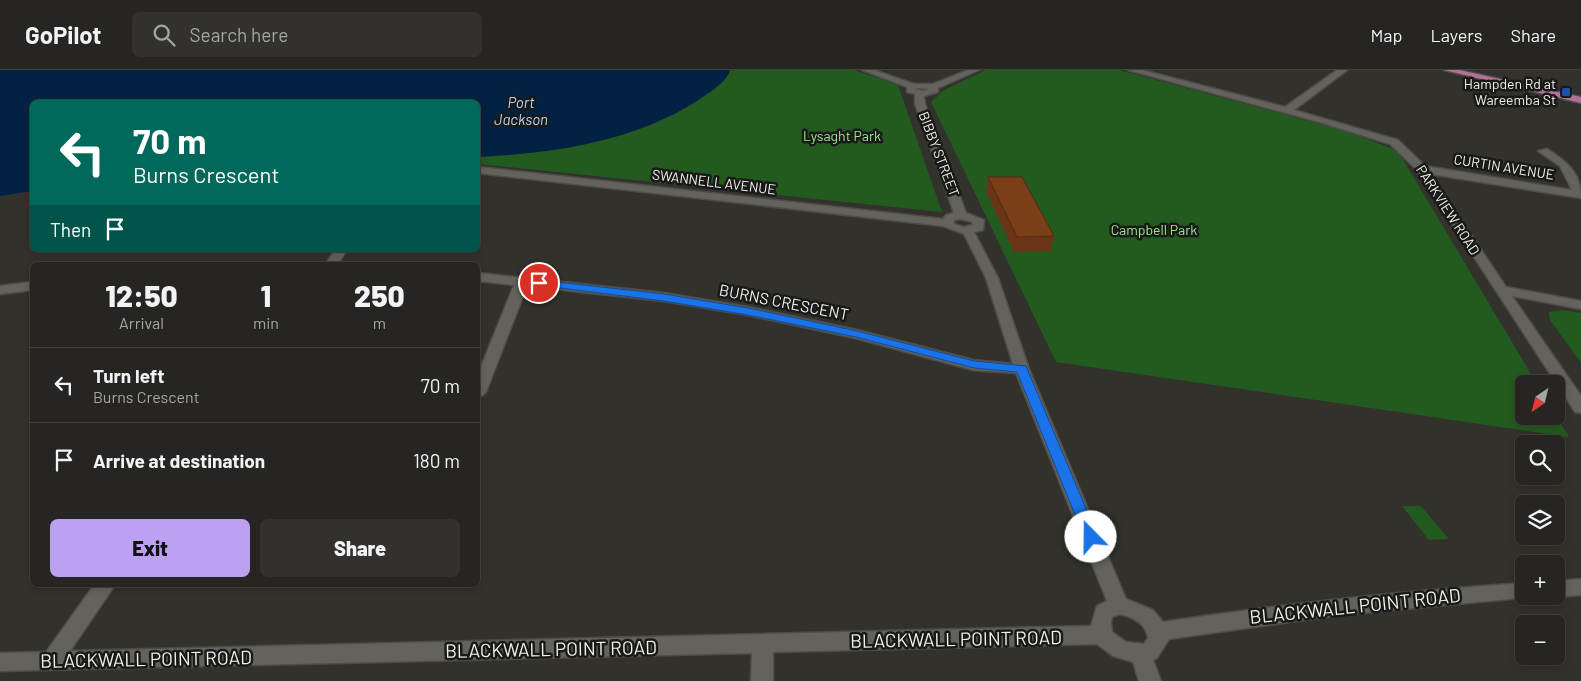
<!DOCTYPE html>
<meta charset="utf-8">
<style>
:root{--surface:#262521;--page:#32312e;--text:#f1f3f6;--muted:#a4a5a5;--line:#42423f;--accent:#bca0f2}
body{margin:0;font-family:Barlow,sans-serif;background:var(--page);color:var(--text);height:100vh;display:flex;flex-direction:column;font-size:19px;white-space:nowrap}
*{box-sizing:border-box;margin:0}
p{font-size:16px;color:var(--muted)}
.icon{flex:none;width:28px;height:28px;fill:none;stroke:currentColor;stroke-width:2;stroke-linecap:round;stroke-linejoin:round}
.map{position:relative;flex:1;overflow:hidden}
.sheet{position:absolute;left:30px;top:192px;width:450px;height:325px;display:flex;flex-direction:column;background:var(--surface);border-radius:8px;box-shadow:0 2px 8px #0003,0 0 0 1px var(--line)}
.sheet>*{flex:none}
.hud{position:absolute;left:30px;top:30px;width:450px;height:152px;border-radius:8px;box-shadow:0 2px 8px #0003,0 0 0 1px var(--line);background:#00695c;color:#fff;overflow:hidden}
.needle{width:32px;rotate:215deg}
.controls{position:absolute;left:1515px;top:305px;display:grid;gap:10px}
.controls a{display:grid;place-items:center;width:50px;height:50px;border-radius:8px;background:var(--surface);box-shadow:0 2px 8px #0003,0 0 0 1px var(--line);font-size:25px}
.pin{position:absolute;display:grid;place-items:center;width:42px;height:42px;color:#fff;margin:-21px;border:2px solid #fff;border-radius:50%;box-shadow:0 1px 5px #0007}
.me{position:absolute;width:55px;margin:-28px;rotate:338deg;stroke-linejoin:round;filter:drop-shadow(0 0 4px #0008)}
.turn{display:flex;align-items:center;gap:18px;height:105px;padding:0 20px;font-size:22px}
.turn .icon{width:65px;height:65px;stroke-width:2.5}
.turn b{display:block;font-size:35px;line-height:42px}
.then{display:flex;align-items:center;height:48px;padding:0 20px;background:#0003;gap:10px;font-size:19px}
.eta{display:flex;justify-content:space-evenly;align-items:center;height:85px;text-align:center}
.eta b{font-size:30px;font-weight:800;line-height:35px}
.primary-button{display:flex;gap:10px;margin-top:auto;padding:10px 20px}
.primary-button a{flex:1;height:58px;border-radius:8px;background:var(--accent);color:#111;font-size:20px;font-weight:800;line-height:58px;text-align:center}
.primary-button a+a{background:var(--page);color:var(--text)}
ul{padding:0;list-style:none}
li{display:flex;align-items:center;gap:15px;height:75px;padding:0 20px;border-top:1px solid var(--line)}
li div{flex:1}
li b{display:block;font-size:19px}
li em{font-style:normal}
header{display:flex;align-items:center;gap:30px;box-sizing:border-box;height:70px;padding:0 25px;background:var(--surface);border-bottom:1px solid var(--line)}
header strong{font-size:24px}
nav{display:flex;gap:28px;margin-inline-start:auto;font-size:18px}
.search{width:350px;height:45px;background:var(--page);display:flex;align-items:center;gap:12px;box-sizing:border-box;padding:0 18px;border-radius:8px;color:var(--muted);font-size:19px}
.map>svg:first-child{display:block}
</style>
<header>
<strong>GoPilot</strong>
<div class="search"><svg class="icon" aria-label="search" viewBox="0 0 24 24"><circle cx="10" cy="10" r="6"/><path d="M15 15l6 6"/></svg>Search here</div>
<nav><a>Map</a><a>Layers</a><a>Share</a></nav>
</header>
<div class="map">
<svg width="1581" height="611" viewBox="0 0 1581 611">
<rect width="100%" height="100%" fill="#32312c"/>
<g fill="#235a1f">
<path d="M 730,0 L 854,0 L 898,15 L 942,142 L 478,94 L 478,87 C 556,83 641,71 707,24 C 715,19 728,9 730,0 Z"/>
<polygon points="986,0 1119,0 1346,61 1398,81 1537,314 1524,314 1524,346 1556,346 1569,367 1056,292 931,32 944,20"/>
<polygon points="1562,240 1581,243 1581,293 1550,250 1549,242"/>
<polygon points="1402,436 1421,436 1449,469 1429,470"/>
</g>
<path fill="#032243" d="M 0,0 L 730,0 C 728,9 715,19 707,24 C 641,71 556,83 478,87 L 478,32 L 32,32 L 32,121 L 0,126 Z"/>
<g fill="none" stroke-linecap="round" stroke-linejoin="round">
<defs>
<g id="minor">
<path d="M 862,0 L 874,0 L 914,14 L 933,14 L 968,0 L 979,0 L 938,18 L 938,22 L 924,26 L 925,34 L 966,143 L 984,150 L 983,160 L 974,162 L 998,208 L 1029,299 L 1126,529 L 1153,540 L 1163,552 C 1283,534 1403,521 1524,513 L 1524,526 L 1531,527 L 1340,545 L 1169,569 L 1157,588 L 1153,590 L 1161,611 L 1139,611 L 1133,592 L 1113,586 L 1097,574 L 773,582 L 773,611 L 751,611 L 752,583 L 0,601 L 0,583 L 46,582 L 94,515 L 115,515 L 70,581 L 1091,556 L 1097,536 L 1107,531 L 1016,303 L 973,300 L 855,268 L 748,245 L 664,231 L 527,216 L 486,322 L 483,325 L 478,327 L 478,304 L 514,215 L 478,211 L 478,203 L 664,223 L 748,237 L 857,260 L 973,290 L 1013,294 L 986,208 L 964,164 L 943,156 L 478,103 L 478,97 L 943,149 L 946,145 L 954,143 L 915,34 L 915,24 L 907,22 L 907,17 ZM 920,18 L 929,19 L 923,21 L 915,19 ZM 961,149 L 972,152 L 973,155 L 963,157 L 954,154 L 954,150 ZM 1119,544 C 1133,547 1146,553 1148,568 L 1144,574 L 1126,572 L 1112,562 L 1111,552 L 1112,547 Z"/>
<path d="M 1128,0 L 1142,0 L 1285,37 L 1337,0 L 1347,0 L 1294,40 L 1398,70 L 1425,96 L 1572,120 L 1560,96 L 1538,81 L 1547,79 C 1567,92 1581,102 1581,128 L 1430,104 L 1506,217 L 1581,231 L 1581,239 L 1512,226 L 1581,326 L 1581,343 L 1575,342 L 1418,101 L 1390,74 L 1319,52 Z"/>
<polygon points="335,180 347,180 337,195 325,195"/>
<polygon points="32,212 32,220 0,224 0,216"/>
<polygon points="1581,509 1581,525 1556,527 1554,526 1556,526 1556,511"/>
</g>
<polygon id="major" points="1444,0 1459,0 1581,27 1581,33"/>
</defs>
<use href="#minor" stroke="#4d4c48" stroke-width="3"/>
<use href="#major" stroke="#4d4c48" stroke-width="3"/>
<use href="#minor" fill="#63625d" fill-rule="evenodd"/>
<use href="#major" fill="#b67098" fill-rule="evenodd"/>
</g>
<polygon fill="#693516" points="988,107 1054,166 1051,181 1014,182 986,121"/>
<polygon fill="#7a3e19" stroke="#552b12" points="988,107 1022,107 1054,166 1017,167"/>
<polygon fill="#1a73e8" stroke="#114b97" points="539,210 664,224 748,238 857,261 974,291 1026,296 1098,467 1096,471 1086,471 1084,467 1017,302 974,298 856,267 748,245 664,231 536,215 536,211"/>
<rect fill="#1a4fb4" stroke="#191917" stroke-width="2" x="1561" y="17" width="10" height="10" rx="2.5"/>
<g text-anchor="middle" stroke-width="5" stroke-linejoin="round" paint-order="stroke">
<g font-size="14" fill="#efeeeb" stroke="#191917" text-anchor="end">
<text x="1556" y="19">Hampden Rd at<tspan x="1556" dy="16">Wareemba St</tspan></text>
</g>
<g font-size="14" fill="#96eb8d" stroke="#191917">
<text x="842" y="71">Lysaght Park</text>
<text x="1154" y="165">Campbell Park</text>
</g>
<g font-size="14" fill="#efeeeb" stroke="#191917">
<text transform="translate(939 84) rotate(69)" y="5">BIBBY STREET</text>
<text transform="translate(1504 97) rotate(9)" y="5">CURTIN AVENUE</text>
<text transform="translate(714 112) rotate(7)" y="5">SWANNELL AVENUE</text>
<text transform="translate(1448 140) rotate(57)" y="5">PARKVIEW ROAD</text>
</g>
<g font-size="15" font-style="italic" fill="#b4d2f7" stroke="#191917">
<text x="521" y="38">Port<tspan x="521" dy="17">Jackson</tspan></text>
</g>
<g font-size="16" fill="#efeeeb" stroke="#191917">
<text transform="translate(784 232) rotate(11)" y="6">BURNS CRESCENT</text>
</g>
<g font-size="19" fill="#efeeeb" stroke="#191917">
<text transform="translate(1355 536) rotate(-6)" y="7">BLACKWALL POINT ROAD</text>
<text transform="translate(956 569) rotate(-1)" y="7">BLACKWALL POINT ROAD</text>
<text transform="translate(551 579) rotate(-1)" y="7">BLACKWALL POINT ROAD</text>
<text transform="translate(146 589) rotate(-1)" y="7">BLACKWALL POINT ROAD</text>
</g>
</g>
</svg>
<div class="controls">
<a><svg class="needle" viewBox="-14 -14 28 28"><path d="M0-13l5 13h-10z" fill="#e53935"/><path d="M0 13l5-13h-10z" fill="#a4a5a5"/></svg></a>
<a><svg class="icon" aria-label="search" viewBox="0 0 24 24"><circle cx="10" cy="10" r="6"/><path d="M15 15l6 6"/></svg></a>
<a><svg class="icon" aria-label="layers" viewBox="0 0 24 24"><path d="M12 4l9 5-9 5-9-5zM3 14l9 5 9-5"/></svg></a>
<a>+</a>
<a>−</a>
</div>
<div class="pin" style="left:539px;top:213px;background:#d93025"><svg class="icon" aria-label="arrive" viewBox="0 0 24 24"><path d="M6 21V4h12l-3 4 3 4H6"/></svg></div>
<svg class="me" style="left:1091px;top:467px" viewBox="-20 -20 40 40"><circle r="19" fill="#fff"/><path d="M0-13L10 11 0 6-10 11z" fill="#1a73e8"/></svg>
<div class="hud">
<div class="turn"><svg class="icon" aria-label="left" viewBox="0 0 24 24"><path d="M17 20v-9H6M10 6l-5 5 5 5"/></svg><div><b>70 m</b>Burns Crescent</div></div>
<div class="then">Then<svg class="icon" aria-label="arrive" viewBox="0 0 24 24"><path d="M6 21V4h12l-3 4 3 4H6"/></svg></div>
</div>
<section class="sheet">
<div class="eta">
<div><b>12:50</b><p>Arrival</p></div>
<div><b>1</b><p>min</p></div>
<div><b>250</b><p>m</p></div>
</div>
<ul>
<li><svg class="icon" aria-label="left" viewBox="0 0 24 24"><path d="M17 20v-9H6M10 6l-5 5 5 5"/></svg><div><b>Turn left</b><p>Burns Crescent</p></div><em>70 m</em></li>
<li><svg class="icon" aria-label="arrive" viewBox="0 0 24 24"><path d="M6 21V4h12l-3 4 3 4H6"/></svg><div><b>Arrive at destination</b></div><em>180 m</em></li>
</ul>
<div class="primary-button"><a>Exit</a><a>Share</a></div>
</section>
</div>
